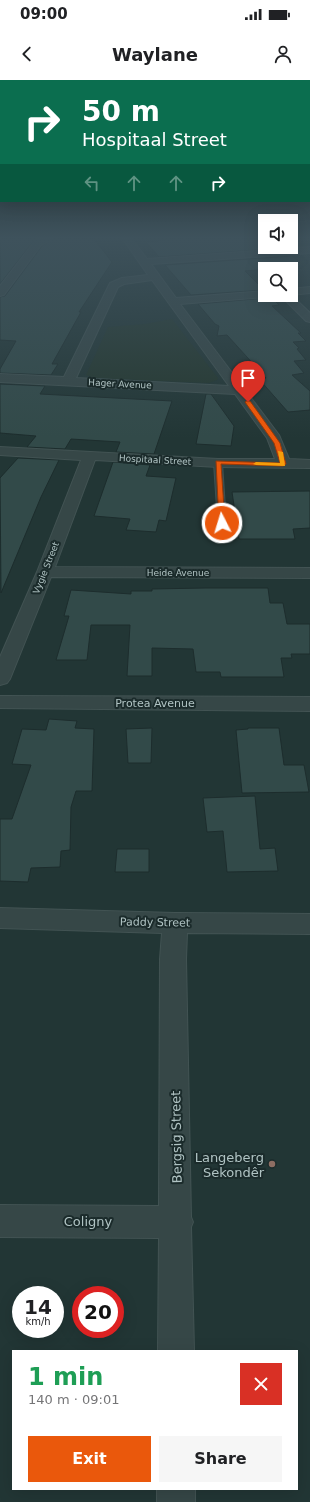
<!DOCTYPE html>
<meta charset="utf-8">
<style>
:root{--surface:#fff;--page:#f6f6f6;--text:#202124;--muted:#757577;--accent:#ea580c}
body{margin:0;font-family:"DejaVu Sans",sans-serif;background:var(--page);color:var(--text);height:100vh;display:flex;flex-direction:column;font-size:15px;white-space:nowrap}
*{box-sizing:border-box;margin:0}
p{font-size:13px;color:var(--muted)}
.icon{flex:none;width:22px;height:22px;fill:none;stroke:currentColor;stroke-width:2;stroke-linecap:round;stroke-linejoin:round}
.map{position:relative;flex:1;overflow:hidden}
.sheet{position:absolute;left:12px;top:1270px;width:286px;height:140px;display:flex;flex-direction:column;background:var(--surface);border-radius:0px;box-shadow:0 4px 16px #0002}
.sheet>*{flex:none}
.guide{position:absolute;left:0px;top:0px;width:310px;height:122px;box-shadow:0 4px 16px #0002;background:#0b6e4f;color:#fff;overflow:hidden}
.fabs{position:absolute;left:258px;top:134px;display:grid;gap:8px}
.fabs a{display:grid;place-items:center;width:40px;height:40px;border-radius:0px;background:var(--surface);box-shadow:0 4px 16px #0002;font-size:20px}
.speed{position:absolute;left:12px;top:1206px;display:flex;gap:8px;font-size:20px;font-weight:700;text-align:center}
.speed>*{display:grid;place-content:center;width:52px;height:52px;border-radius:50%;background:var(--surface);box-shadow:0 4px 16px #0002;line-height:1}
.speed small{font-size:10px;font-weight:400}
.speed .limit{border:6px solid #d22;background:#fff;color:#111}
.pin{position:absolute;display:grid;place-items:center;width:34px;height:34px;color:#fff;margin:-41px -17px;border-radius:50% 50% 50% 0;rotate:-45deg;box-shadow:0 0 4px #0007}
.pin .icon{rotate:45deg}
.me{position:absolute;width:44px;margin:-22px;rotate:355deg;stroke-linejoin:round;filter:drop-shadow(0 0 3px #0008)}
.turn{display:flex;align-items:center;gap:14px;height:84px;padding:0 16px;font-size:18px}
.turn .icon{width:52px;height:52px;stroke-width:2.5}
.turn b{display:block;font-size:28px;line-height:34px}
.lanes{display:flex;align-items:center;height:38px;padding:0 16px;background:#0003;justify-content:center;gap:20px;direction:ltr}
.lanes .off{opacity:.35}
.round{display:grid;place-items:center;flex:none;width:42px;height:42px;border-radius:0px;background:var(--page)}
.overview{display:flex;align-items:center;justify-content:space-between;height:68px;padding:0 16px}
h1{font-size:24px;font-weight:700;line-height:30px;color:#1e9e55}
.cta{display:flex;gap:8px;margin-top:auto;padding:8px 16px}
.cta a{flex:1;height:46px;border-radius:0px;background:var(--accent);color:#fff;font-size:16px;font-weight:700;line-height:46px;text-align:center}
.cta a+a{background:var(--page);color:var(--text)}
.status{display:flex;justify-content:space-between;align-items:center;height:28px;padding:0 20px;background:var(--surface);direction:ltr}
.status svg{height:11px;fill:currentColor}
header{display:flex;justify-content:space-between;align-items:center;height:52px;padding:0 16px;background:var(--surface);font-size:18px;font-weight:700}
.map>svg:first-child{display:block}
</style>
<div class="status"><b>09:00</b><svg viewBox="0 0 49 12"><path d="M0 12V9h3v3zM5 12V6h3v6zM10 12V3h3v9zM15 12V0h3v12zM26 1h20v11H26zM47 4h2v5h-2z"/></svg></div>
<header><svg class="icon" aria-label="back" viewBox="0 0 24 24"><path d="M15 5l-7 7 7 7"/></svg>Waylane<svg class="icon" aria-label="person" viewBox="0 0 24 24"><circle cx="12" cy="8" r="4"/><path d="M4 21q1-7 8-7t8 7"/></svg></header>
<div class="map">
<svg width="310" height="1422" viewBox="0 0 310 1422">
<rect width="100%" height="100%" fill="#223635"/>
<polygon fill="#24372e" points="172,239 218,298 217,300 209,303 93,298 86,295 108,247 145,244"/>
<g fill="#324a49" stroke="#1d2d2d">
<polygon points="0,159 35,159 0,204"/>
<polygon points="53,159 94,159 112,182 79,232 81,232 52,284 58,284 51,295 0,293 0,289 16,261 0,260 0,217 5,216 42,166"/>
<polygon points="166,159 265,159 265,167 282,168 159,177 146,162 166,160"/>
<polygon points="292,176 300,182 296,182 300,186 245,191 264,210 191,215 165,185"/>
<polygon points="270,216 279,225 272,226 301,253 298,253 306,261 293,262 299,268 297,269 306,280 294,281 304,293 292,295 310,311 310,330 288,332 259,299 266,298 227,255 217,256 219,246 215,244 198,224 265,218"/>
<polygon points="0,304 45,306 40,314 172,321 154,374 116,372 120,362 71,359 65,369 27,367 36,356 0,353"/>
<polygon points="206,314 211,314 234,346 231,366 196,364"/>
<polygon points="18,378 59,380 41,417 1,513 0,398"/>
<polygon points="113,382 150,385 146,396 176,398 166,441 159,440 156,452 126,450 130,439 94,436"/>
<polygon points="310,411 310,448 293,449 295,459 239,459 232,412"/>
<polygon points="205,508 268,508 270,523 283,523 287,544 310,544 310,574 291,574 292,578 281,578 284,597 221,597 220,592 196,592 193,569 152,568 152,596 127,596 130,545 91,545 87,580 56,580 69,536 64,536 71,510 131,514 131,511 152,511 152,509"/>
<polygon points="49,639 77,641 75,648 94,649 92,711 76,711 71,727 70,770 61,771 60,787 31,788 28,802 0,801 0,739 12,739 31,685 12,684 22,649 46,650"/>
<polygon points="152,648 151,683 128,683 126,649"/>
<polygon points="248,648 279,648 284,685 304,685 309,712 242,713 236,650 248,649"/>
<polygon points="255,716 260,769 275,768 278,791 227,792 223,751 207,752 203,718"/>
<polygon points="117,769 149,769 149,792 115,792"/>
</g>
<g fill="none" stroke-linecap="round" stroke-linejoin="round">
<defs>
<polygon id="service" points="215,381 221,381 222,383 226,443 222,446 218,443 214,383"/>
<g id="minor">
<polygon points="39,159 52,159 41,165 4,215 0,216 0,206 35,161"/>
<path d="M 123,159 L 132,159 L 147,179 L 310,167 L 310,173 L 151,184 L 176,218 L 265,211 L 265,215 L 269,215 L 265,217 L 180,224 L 279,355 L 289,379 L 310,380 L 310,388 L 218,387 L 95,380 L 55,487 L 310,488 L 310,498 L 51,497 L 10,599 L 7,603 L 0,605 L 0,577 L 37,492 L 81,380 L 0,375 L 0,367 L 218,379 L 275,379 L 267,358 L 235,314 L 0,302 L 0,294 L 64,297 L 110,203 L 122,198 L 148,195 ZM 152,200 L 229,306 L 76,298 L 118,207 L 124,204 Z"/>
<polygon points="310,207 310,213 291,215 310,233 310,242 306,241 280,215 291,215 291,209"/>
<polygon points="0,616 310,617 310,631 0,628"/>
<polygon points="0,828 175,833 310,834 310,854 187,853 186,879 191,1137 193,1142 191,1147 194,1271 158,1271 159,1158 0,1157 0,1125 159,1126 160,879 162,853 0,848"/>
<rect x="157" y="1409" width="38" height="13"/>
</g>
</defs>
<use href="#service" stroke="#425353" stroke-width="2"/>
<use href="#minor" stroke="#425353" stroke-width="2"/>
<use href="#service" fill="#364747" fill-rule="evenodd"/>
<use href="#minor" fill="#364747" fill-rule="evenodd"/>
</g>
<linearGradient id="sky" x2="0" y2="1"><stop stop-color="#131e1d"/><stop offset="0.44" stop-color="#3e525c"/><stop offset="1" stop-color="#3e525c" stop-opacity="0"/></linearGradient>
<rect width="310" height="358" fill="url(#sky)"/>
<polygon fill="#ea580c" stroke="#983908" points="246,321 250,321 280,363 286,384 283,386 221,384 225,443 222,445 219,443 216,381 280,383 274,363 245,322"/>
<polygon fill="#f59e0b" points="278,371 283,372 285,386 256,385 253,384 256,382 280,383"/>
<circle fill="#8d6e63" stroke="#1b2b2b" stroke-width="1.5" cx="272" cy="1084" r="4"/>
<g text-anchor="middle" stroke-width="4" stroke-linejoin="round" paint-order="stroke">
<g font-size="9" fill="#b0c3c3" stroke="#1b2b2b">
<text transform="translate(120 304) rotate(3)" y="3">Hager Avenue</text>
<text transform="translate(155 380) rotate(3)" y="3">Hospitaal Street</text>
<text transform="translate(46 488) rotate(-68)" y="3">Vygie Street</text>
<text x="178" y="496">Heide Avenue</text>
</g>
<g font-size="11" fill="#b0c3c3" stroke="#1b2b2b">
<text x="155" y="627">Protea Avenue</text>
<text transform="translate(155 842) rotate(1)" y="4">Paddy Street</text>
</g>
<g font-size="13" fill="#b0c3c3" stroke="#1b2b2b">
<text transform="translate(176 1057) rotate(-91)" y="5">Bergsig Street</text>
<text x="88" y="1146">Coligny</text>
</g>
<g font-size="13" fill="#b0c3c3" stroke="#1b2b2b" text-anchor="end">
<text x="264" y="1082">Langeberg<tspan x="264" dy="15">Sekondêr</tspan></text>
</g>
</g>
</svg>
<div class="fabs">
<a><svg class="icon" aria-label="sound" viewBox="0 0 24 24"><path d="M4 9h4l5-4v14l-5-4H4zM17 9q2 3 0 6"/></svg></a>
<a><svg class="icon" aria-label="search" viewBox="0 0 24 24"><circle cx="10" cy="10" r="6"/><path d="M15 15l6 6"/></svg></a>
</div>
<div class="speed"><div>14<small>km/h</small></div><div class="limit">20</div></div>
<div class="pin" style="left:248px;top:322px;background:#d93025"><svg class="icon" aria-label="arrive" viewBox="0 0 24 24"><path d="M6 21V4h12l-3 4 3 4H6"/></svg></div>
<svg class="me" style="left:222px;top:443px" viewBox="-20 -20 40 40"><circle r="17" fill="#ea580c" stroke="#fff" stroke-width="3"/><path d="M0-11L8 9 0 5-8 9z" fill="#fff"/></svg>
<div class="guide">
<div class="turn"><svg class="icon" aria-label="right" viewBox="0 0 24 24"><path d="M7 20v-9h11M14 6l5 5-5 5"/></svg><div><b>50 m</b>Hospitaal Street</div></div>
<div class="lanes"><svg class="icon off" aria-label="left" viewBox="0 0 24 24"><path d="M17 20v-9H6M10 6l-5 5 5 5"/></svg><svg class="icon off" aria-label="ahead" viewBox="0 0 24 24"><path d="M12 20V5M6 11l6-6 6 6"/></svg><svg class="icon off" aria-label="ahead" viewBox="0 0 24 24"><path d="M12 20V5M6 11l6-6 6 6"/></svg><svg class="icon" aria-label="right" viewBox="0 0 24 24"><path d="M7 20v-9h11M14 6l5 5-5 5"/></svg></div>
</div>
<section class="sheet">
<div class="overview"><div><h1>1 min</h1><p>140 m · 09:01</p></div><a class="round" style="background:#d93025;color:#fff"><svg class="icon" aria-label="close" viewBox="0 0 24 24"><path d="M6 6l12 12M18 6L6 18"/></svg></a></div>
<div class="cta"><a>Exit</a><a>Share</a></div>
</section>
</div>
